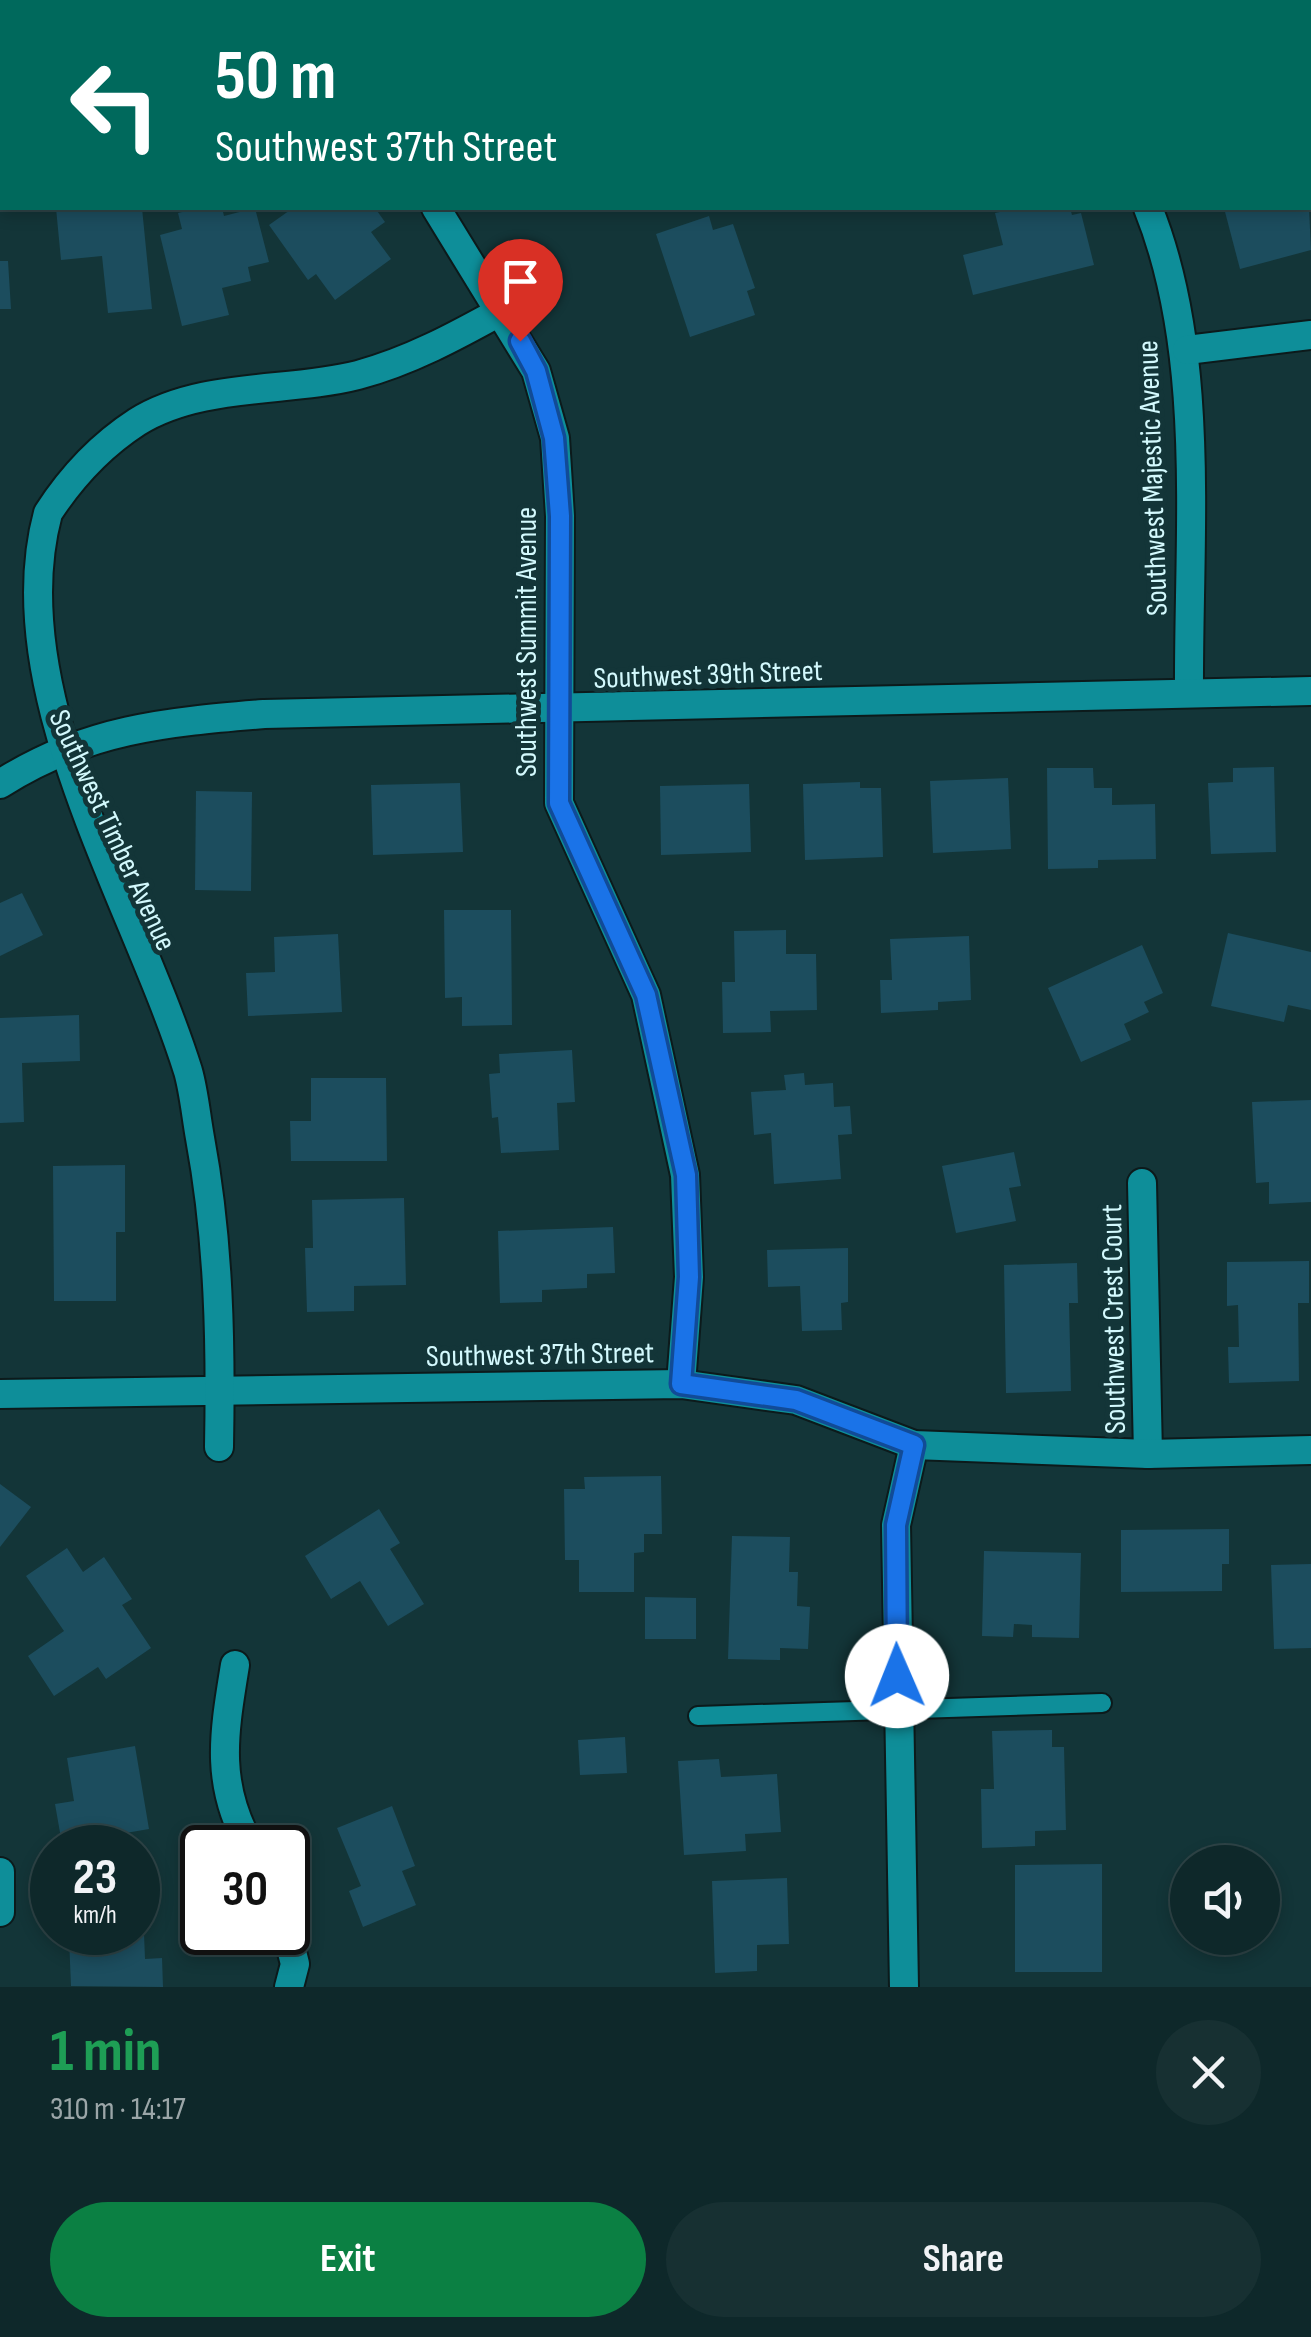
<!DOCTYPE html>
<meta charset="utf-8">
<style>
:root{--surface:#0e282a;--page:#173032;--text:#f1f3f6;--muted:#9ba6a8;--line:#2e4447;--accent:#0b8043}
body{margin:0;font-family:"Sofia Sans Condensed",sans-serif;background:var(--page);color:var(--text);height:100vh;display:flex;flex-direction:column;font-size:38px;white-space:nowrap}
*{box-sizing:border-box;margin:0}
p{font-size:32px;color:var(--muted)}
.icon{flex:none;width:55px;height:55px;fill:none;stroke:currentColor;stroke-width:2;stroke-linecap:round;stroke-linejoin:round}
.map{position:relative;height:1987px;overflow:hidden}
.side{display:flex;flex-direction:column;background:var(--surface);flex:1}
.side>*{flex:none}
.guide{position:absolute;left:0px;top:0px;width:1312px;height:210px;box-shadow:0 5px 15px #0003,0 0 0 2px var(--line);background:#00695c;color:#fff;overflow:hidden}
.fabs{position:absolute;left:1170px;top:1845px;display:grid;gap:20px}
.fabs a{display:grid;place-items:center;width:110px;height:110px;border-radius:50%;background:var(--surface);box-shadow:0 5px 15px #0003,0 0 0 2px var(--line);font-size:50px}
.speed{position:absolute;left:30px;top:1825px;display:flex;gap:20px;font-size:50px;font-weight:700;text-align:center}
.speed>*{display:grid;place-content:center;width:130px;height:130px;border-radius:50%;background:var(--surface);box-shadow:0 5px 15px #0003,0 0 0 2px var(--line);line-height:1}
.speed small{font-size:25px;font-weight:400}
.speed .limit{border:5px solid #111;border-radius:15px;background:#fff;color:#111}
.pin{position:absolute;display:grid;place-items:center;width:85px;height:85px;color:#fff;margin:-102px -42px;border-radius:50% 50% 50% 0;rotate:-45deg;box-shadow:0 0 10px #0007}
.pin .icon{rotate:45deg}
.me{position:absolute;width:110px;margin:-55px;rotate:359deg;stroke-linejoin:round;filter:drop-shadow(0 0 8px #0008)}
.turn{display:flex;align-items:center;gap:35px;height:210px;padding:0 50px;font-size:45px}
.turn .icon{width:130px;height:130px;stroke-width:2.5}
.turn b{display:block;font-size:70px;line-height:85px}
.round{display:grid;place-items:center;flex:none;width:105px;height:105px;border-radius:52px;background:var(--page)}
.summary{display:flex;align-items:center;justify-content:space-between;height:170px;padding:0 50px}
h1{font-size:60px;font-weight:700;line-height:75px;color:#1e9e55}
.button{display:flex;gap:20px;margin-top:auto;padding:20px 50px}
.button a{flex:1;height:115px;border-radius:60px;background:var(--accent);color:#fff;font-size:40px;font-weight:700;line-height:115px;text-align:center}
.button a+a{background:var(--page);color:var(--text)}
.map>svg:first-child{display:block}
</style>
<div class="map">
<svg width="1311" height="1987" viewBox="0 0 1311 1987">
<rect width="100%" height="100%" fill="#133538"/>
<g fill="#1c4d5e">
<polygon points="56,208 142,208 152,309 108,313 102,256 61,260"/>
<polygon points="199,208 222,208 224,216 255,208 269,262 248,267 251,281 222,288 229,315 182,326 160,235 182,229 178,213"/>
<polygon points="293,208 375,208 385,222 371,232 391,259 335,300 316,274 308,280 269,225"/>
<polygon points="1019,208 1070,208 1072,215 1081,213 1094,265 973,295 963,255 1003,245 995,213"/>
<polygon points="1224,208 1309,208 1311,250 1240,269"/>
<polygon points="709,216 713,230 733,224 755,288 747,291 755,315 690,337 656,234"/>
<polygon points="0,261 8,261 11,309 0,309"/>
<polygon points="1274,767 1276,852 1211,854 1208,783 1233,782 1233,768"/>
<polygon points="1047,768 1093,768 1094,788 1112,788 1112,805 1155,804 1156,859 1098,860 1098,868 1048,869"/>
<polygon points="1008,778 1011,849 933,853 930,781"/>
<polygon points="860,782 860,788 881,788 883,857 805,860 803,784"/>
<polygon points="460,783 463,852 373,855 371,785"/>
<polygon points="749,784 751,852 661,855 660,786"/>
<polygon points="196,791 252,792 251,891 195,890"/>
<polygon points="22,893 43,935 0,956 0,903"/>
<polygon points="444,910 511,910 512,1025 462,1026 462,997 445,998"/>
<polygon points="786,930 786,954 816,954 817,1010 770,1011 771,1032 723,1033 722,982 735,982 734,931"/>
<polygon points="1228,933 1311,952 1311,1010 1288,1005 1284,1022 1211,1006"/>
<polygon points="338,934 342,1012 248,1016 246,973 275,972 274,937"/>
<polygon points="969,936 971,1000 938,1002 938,1010 881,1013 880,980 892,980 890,939"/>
<polygon points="1142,945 1163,993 1144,1002 1149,1012 1124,1024 1131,1040 1081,1062 1048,988"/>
<polygon points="79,1015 80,1061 22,1063 24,1122 0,1123 0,1018"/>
<polygon points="572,1050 575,1102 557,1103 559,1150 501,1153 498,1117 492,1118 489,1074 500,1073 499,1054"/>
<polygon points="804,1073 805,1085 833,1083 834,1107 850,1106 852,1134 838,1135 841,1179 774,1184 771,1133 754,1135 751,1092 786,1090 784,1075"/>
<polygon points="311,1078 386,1078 387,1161 291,1161 290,1121 311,1121"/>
<polygon points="1311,1100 1311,1202 1269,1204 1269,1182 1256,1183 1252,1102"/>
<polygon points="1014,1152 1021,1186 1009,1188 1016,1221 956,1233 942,1166"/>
<polygon points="125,1165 125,1232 116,1232 116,1301 54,1301 53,1166"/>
<polygon points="404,1198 406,1285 354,1286 354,1311 307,1312 305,1248 313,1248 312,1200"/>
<polygon points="613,1227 615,1273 587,1274 587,1288 542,1290 542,1302 500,1303 498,1231"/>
<polygon points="848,1248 848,1302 841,1303 842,1330 802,1331 800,1286 768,1287 767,1250"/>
<polygon points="1309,1261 1309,1303 1298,1303 1299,1381 1229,1383 1228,1347 1239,1347 1238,1305 1227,1306 1227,1262"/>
<polygon points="1077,1263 1078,1303 1069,1303 1071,1391 1006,1393 1004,1265"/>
<polygon points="661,1476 662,1534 644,1534 644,1552 634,1553 634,1592 579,1592 579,1560 565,1560 564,1489 585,1489 584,1477"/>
<polygon points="0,1484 31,1507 0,1547"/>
<polygon points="379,1509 400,1543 390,1549 424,1604 388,1626 360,1581 331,1599 305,1556"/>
<polygon points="1229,1529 1229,1564 1222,1564 1222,1591 1121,1592 1121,1530"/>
<polygon points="732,1536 790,1537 789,1572 798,1572 797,1606 810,1607 808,1649 780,1648 780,1660 728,1659"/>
<polygon points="67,1548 83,1572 104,1557 132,1599 122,1605 151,1648 106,1679 98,1667 54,1696 28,1656 64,1631 26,1576"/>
<polygon points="984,1551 1081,1553 1079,1638 1032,1637 1032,1625 1014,1624 1013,1637 982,1636"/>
<polygon points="1311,1564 1311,1648 1274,1649 1271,1565"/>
<polygon points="645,1597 696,1598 696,1639 645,1639"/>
<polygon points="1052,1730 1052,1747 1064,1747 1066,1830 1035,1831 1035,1846 982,1848 981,1789 994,1789 992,1731"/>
<polygon points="625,1737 627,1773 580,1775 578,1740"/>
<polygon points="135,1746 149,1829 62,1844 55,1804 74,1801 67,1758"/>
<polygon points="719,1759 721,1777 777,1774 781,1832 745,1834 746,1851 684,1855 678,1761"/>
<polygon points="392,1806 415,1866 402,1871 416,1905 363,1927 349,1891 361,1886 337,1828"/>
<polygon points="1102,1864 1102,1972 1015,1972 1015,1865"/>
<polygon points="787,1878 789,1944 757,1945 757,1971 715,1973 712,1881"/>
<polygon points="143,1908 145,1959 162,1958 163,1987 71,1986 69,1938 59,1939 59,1932 138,1932 138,1909"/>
</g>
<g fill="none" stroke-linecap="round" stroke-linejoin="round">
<defs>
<polyline id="service" points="698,1716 1102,1703"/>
<g id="minor">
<polyline points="300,0 302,2"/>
<polyline points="1010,0 1012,2"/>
<polyline points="436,208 536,371 555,438 560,516 559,803 646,995 685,1175 689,1277 681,1384"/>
<path d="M 1148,208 C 1207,354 1188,536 1189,692"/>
<polyline points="1187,350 1311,335"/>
<path d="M 0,784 C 86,729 166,722 264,714 L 1311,691"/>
<polyline points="1142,1183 1148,1454"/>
<polyline points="0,1394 681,1384 796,1400 914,1445 1148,1454 1311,1450"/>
<path d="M 219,1447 C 221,1343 219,1240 200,1138 C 196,1116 194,1092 188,1071 C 135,902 0,690 48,513 C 72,476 100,446 137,422 C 201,382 288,393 358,375 C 410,361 456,336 503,310"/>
<path d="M 235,1665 C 224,1733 214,1784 251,1848"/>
<polyline points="0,1872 0,1912"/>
<polyline points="287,1932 295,1964 289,1987"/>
<polyline points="904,1987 896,1525 914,1445"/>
</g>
</defs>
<use href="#service" stroke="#0c1a1b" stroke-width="22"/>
<use href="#minor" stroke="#0c1a1b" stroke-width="32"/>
<use href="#service" stroke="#0e8e99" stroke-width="18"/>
<use href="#minor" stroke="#0e8e99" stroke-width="28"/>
</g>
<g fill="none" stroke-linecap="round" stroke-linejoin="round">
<defs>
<polyline id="route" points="520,341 536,371 554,438 560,516 559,803 646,995 686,1175 689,1277 681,1384 796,1400 914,1445 896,1525 897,1676"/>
</defs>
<use href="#route" stroke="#114b97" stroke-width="25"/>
<use href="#route" stroke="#1a73e8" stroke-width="18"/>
</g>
<g text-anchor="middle" stroke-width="10" stroke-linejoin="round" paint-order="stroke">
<g font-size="30" fill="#d3f9fd" stroke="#133538">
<text transform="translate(1152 478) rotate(-92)" y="10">Southwest Majestic Avenue</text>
<text transform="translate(526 642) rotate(-90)" y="10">Southwest Summit Avenue</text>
<text transform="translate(708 674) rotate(-2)" y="10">Southwest 39th Street</text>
<text transform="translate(113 830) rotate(65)" y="10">Southwest Timber Avenue</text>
<text transform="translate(1113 1319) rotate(-91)" y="10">Southwest Crest Court</text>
<text transform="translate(540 1354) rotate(-1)" y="10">Southwest 37th Street</text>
</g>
</g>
</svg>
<div class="fabs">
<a><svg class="icon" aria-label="sound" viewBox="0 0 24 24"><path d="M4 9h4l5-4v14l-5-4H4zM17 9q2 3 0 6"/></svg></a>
</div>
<div class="speed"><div>23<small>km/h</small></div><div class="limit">30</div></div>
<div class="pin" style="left:520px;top:341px;background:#d93025"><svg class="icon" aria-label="arrive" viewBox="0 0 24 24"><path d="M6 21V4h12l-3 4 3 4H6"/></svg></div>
<svg class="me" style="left:897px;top:1676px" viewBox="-20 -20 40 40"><circle r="19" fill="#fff"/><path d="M0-13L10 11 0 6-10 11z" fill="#1a73e8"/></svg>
<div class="guide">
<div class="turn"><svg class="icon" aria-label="left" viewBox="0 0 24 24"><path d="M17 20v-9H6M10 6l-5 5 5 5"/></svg><div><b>50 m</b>Southwest 37th Street</div></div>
</div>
</div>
<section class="side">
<div class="summary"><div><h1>1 min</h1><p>310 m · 14:17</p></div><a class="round"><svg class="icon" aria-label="close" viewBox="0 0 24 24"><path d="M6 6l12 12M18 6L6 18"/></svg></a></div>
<div class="button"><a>Exit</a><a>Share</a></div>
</section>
